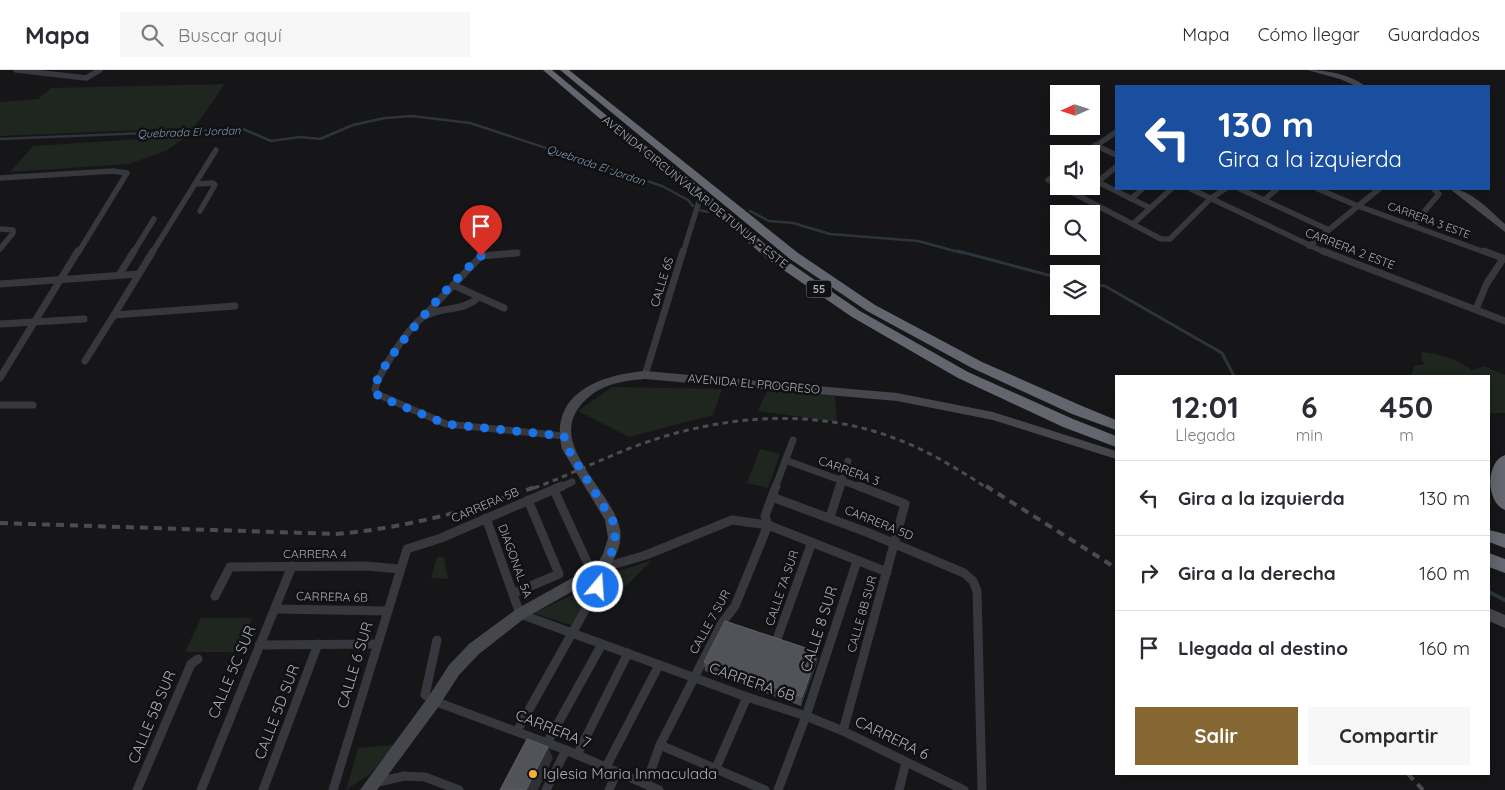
<!DOCTYPE html>
<html lang="es">
<meta charset="utf-8">
<style>
:root{--surface:#fff;--page:#f7f7f7;--text:#2b2b33;--muted:#7c7c81;--line:#e1e1e2;--accent:#856733}
body{margin:0;font-family:Quicksand,sans-serif;background:var(--page);color:var(--text);height:100vh;display:flex;flex-direction:column;font-size:19px;white-space:nowrap}
*{box-sizing:border-box;margin:0}
p{font-size:16px;color:var(--muted)}
.icon{flex:none;width:28px;height:28px;fill:none;stroke:currentColor;stroke-width:2;stroke-linecap:round;stroke-linejoin:round}
.map{position:relative;flex:1;overflow:hidden}
.details{position:absolute;left:1115px;top:305px;width:375px;height:400px;display:flex;flex-direction:column;background:var(--surface);border-radius:0px;box-shadow:0 2px 12px #0003}
.details>*{flex:none}
.hud{position:absolute;left:1115px;top:15px;width:375px;height:105px;border-radius:0px;box-shadow:0 2px 12px #0003;background:#1a4fa0;color:#fff;overflow:hidden}
.needle{width:32px;rotate:267deg}
.buttons{position:absolute;left:1050px;top:15px;display:grid;gap:10px}
.buttons a{display:grid;place-items:center;width:50px;height:50px;border-radius:0px;background:var(--surface);box-shadow:0 2px 12px #0003;font-size:25px}
.pin{position:absolute;display:grid;place-items:center;width:42px;height:42px;color:#fff;margin:-51px -21px;border-radius:50% 50% 50% 0;rotate:-45deg;box-shadow:0 0 5px #0007}
.pin .icon{rotate:45deg}
.me{position:absolute;width:55px;margin:-28px;rotate:18deg;stroke-linejoin:round;filter:drop-shadow(0 0 4px #0008)}
.turn{display:flex;align-items:center;gap:18px;height:105px;padding:0 20px;font-size:22px}
.turn .icon{width:65px;height:65px;stroke-width:2.5}
.turn b{display:block;font-size:35px;line-height:42px}
.eta{display:flex;justify-content:space-evenly;align-items:center;height:85px;text-align:center}
.eta b{font-size:30px;font-weight:700;line-height:35px}
.button{display:flex;gap:10px;margin-top:auto;padding:10px 20px}
.button a{flex:1;height:58px;border-radius:0px;background:var(--accent);color:#fff;font-size:20px;font-weight:700;line-height:58px;text-align:center}
.button a+a{background:var(--page);color:var(--text)}
ul{padding:0;list-style:none}
li{display:flex;align-items:center;gap:15px;height:75px;padding:0 20px;border-top:1px solid var(--line)}
li div{flex:1}
li b{display:block;font-size:19px}
li em{font-style:normal}
header{display:flex;align-items:center;gap:30px;box-sizing:border-box;height:70px;padding:0 25px;background:var(--surface);border-bottom:1px solid var(--line)}
header strong{font-size:24px}
nav{display:flex;gap:28px;margin-inline-start:auto;font-size:18px}
.search{width:350px;height:45px;background:var(--page);display:flex;align-items:center;gap:12px;box-sizing:border-box;padding:0 18px;border-radius:0px;color:var(--muted);font-size:19px}
.map>svg:first-child{display:block}
</style>
<header>
<strong>Mapa</strong>
<div class="search"><svg class="icon" aria-label="search" viewBox="0 0 24 24"><circle cx="10" cy="10" r="6"/><path d="M15 15l6 6"/></svg>Buscar aquí</div>
<nav><a>Mapa</a><a>Cómo llegar</a><a>Guardados</a></nav>
</header>
<div class="map">
<svg width="1505" height="720" viewBox="0 0 1505 720">
<rect width="100%" height="100%" fill="#161618"/>
<g fill="#1e261f">
<polygon points="225,14 194,58 0,66 0,32 38,29 51,18"/>
<polygon points="187,66 166,81 129,94 10,102 33,76"/>
<path d="M 1422,282 C 1441,284 1456,289 1472,300 L 1485,296 L 1505,305 L 1505,343 L 1489,343 L 1489,306 L 1411,306 L 1414,296 L 1425,294 L 1421,289 Z"/>
<polygon points="612,317 722,319 713,345 629,367 578,341"/>
<polygon points="767,321 835,326 837,352 758,341"/>
<polygon points="760,379 780,384 768,418 747,413"/>
<polygon points="437,487 444,487 448,509 431,508"/>
<polygon points="652,490 625,517 613,503"/>
<polygon points="593,516 571,555 533,543"/>
<polygon points="201,548 252,548 238,582 185,582"/>
<polygon points="394,675 370,704 346,720 358,678"/>
</g>
<g fill="none" stroke-linecap="round" stroke-linejoin="round">
<g stroke="#2c353c" stroke-width="2.5">
<polyline points="0,69 243,59 271,71 300,67 320,69 353,55 385,48 412,46 470,53 662,116 688,130 693,136"/>
<polyline points="699,140 708,142"/>
<polyline points="750,141 769,151 793,153 830,164 918,171 962,183"/>
</g>
<g stroke="#2c353c" stroke-width="3">
<polyline points="958,181 1059,208"/>
<polyline points="1091,214 1105,216 1222,283 1234,306"/>
</g>
<polyline stroke="#2c353c" stroke-width="4" points="1489,522 1505,530"/>
<g stroke="#37383d" stroke-width="5.5">
<polyline points="16,0 86,8 100,0"/>
<polyline points="1095,75 1116,85"/>
<polyline points="1084,84 1116,62"/>
<polyline points="1059,102 1048,110 1059,115"/>
<polyline points="0,108 113,101 127,103 78,183"/>
<polyline points="1098,112 1150,138"/>
<polyline points="196,114 213,113 215,115 200,141"/>
<polyline points="1060,116 1161,169 1170,169 1211,128 1225,119"/>
<polyline points="1191,119 1326,183"/>
<polyline points="1240,119 1329,160"/>
<polyline points="1318,119 1358,136 1487,183"/>
<polyline points="1080,126 1116,97"/>
<polyline points="1131,129 1142,119"/>
<polyline points="1264,130 1277,119"/>
<polyline points="1133,154 1171,119"/>
<polyline points="1413,155 1439,124 1434,119"/>
<polyline points="0,159 13,160 13,163 0,179"/>
<polyline points="1309,176 1379,119"/>
<polyline points="133,183 154,149"/>
<polyline points="152,183 216,80"/>
<polyline points="683,183 701,125"/>
</g>
<g stroke="#37383d" stroke-width="7">
<polyline points="1323,181 1505,251"/>
<polyline points="1484,181 1505,189"/>
<polyline points="139,204 153,181"/>
<polyline points="119,205 134,181"/>
<polyline points="0,214 139,204 114,245 235,236"/>
<polyline points="453,215 504,238"/>
<path d="M 479,227 C 463,242 443,236 425,246 C 410,254 379,303 375,319 L 377,324 L 446,354 L 564,366"/>
<polyline points="1476,239 1487,213 1503,189"/>
<polyline points="424,246 481,186 517,183"/>
<polyline points="0,254 84,249"/>
<polyline points="85,291 114,245"/>
<polyline points="645,305 683,181"/>
<polyline points="0,308 78,181"/>
<polyline points="0,335 33,335"/>
<polyline points="785,390 862,418"/>
<polyline points="559,418 572,412"/>
<polyline points="775,418 793,370"/>
<polyline points="839,418 848,391"/>
</g>
<g stroke="#37383d" stroke-width="9">
<polyline points="554,420 587,492"/>
<polyline points="772,427 869,463 964,503 973,511 977,521 982,720"/>
<polyline points="830,447 840,416"/>
<polyline points="486,448 520,544 747,627 806,646 843,661 964,720"/>
<polyline points="514,523 559,504 528,430"/>
<polyline points="215,526 230,497 366,496 400,499"/>
<polyline points="276,539 387,541"/>
<polyline points="437,570 425,625 434,631 566,680 659,720"/>
<polyline points="776,572 812,472"/>
<polyline points="259,575 377,574"/>
<polyline points="517,661 598,517 602,498 646,485 732,450 768,455 887,502"/>
<polyline points="843,661 905,434 859,416"/>
<polyline points="547,673 602,574"/>
<polyline points="660,675 765,720"/>
<polyline points="577,685 628,583"/>
<polyline points="606,697 659,595"/>
<polyline points="716,698 747,627"/>
<polyline points="374,713 404,706 425,707 459,720"/>
<polyline points="646,714 660,675 722,553 735,536 768,455 765,446 776,416"/>
<polyline points="137,720 191,594 198,589"/>
<polyline points="201,720 292,496"/>
<polyline points="263,720 318,574"/>
<polyline points="333,720 407,479 441,468 562,416"/>
<polyline points="546,720 566,680"/>
<polyline points="609,720 617,702"/>
<polyline points="778,720 806,646 857,491"/>
<polyline points="899,720 906,692"/>
</g>
<g fill="#45474d" fill-rule="evenodd">
<path d="M 1307,0 C 1326,0 1350,4 1365,16 L 1356,16 L 1340,9 Z"/>
<path d="M 1450,119 C 1470,118 1490,141 1505,154 L 1505,162 Z"/>
<path d="M 645,301 L 897,323 L 993,342 L 1116,381 L 1116,389 L 993,350 L 897,331 L 645,309 C 619,311 597,315 580,336 C 548,376 612,420 620,459 C 623,475 614,489 607,502 L 525,548 L 479,584 L 459,605 L 439,636 L 377,720 L 360,720 L 429,626 L 449,595 L 469,574 L 515,540 L 597,494 L 603,484 L 608,468 L 605,450 L 562,379 C 549,323 600,305 645,301 Z"/>
<polygon points="1489,538 1505,545 1505,558 1489,551"/>
</g>
<g fill="#63666e" fill-rule="evenodd">
<polygon points="543,0 552,0 618,55 693,112 774,182 860,241 968,302 1073,349 1116,366 1116,377 1063,357 958,308 852,247 766,188 685,116 612,59"/>
<polygon points="560,0 569,0 798,183 875,235 982,292 1082,336 1116,350 1116,360 1072,344 972,298 867,241 790,189"/>
<path d="M 1505,385 L 1505,440 C 1486,433 1485,392 1505,385 Z"/>
<polygon points="1489,460 1505,464 1505,478 1489,472"/>
<polygon points="1489,483 1505,489 1505,503 1489,497"/>
</g>
<path stroke="#4a4c52" stroke-width="3" stroke-dasharray="5.5 4.5" stroke-linecap="butt" d="M 534,418 C 573,404 609,385 647,372 C 726,345 815,338 894,368 C 927,380 958,399 987,418"/>
<g stroke="#4a4c52" stroke-width="4" stroke-dasharray="8 6" stroke-linecap="butt">
<polyline points="986,416 1116,498"/>
<path d="M 0,453 L 336,464 C 406,458 472,440 538,416"/>
<polyline points="1408,704 1423,720"/>
</g>
</g>
<polygon fill="#47494d" points="818,582 817,592 801,636 705,601 704,592"/>
<g fill="#2f3033">
<polygon points="818,582 817,592 801,636 802,627"/>
<polygon points="548,677 553,688 538,720 526,720"/>
</g>
<g fill="#525359" stroke="#5f6168">
<polygon points="725,551 818,582 802,627 704,592"/>
<polygon points="527,669 548,677 526,720 500,720"/>
</g>
<g fill="none" stroke-linecap="round" stroke-linejoin="round">
<path stroke="#1a73e8" stroke-width="9" stroke-dasharray="0 16.2" d="M 481,186 C 462,200 373,298 375,319 C 375,320 378,325 378,326 L 446,354 L 564,366 L 568,379 L 614,453 L 615,469 L 613,480 L 602,498 L 598,517"/>
</g>
<circle fill="#f2b134" stroke="#111113" stroke-width="2" cx="533" cy="704" r="5"/>
<g text-anchor="middle" stroke-width="5" stroke-linejoin="round" paint-order="stroke">
<g font-size="11" font-style="italic" fill="#7f9bb3" stroke="#111113">
<text transform="translate(189 62) rotate(-2)" y="4">Quebrada El Jordan</text>
<text transform="translate(596 95) rotate(19)" y="4">Quebrada El Jordan</text>
</g>
<g font-size="11" fill="#a8adb8" stroke="#111113">
<text transform="translate(1429 150) rotate(20)" y="4">CARRERA 3 ESTE</text>
</g>
<rect fill="#111113" stroke="#7b7e86" stroke-width="1" x="806.5" y="210.5" width="25" height="17" rx="4"/>
<g font-size="11" font-weight="bold" fill="#a8adb8">
<text x="819" y="223">55</text>
</g>
<g font-size="12" fill="#a8adb8" stroke="#111113">
<text transform="translate(695 122) rotate(39)" y="4">AVENIDA CIRCUNVALAR DE TUNJA - ESTE</text>
<text transform="translate(1350 179) rotate(21)" y="4">CARRERA 2 ESTE</text>
<text transform="translate(662 212) rotate(-73)" y="4">CALLE 6S</text>
<text transform="translate(754 314) rotate(5)" y="4">AVENIDA EL PROGRESO</text>
<text transform="translate(849 401) rotate(20)" y="4">CARRERA 3</text>
<text transform="translate(485 435) rotate(-23)" y="4">CARRERA 5B</text>
<text transform="translate(879 453) rotate(22)" y="4">CARRERA 5D</text>
<text x="315" y="488">CARRERA 4</text>
<text transform="translate(515 491) rotate(70)" y="4">DIAGONAL 5A</text>
<text transform="translate(782 518) rotate(-71)" y="4">CALLE 7A SUR</text>
<text transform="translate(332 527) rotate(1)" y="4">CARRERA 6B</text>
<text transform="translate(862 544) rotate(-74)" y="4">CALLE 8B SUR</text>
<text transform="translate(710 552) rotate(-61)" y="4">CALLE 7 SUR</text>
</g>
<g font-size="15" fill="#a8adb8" stroke="#111113">
<text transform="translate(819 559) rotate(-72)" y="5">CALLE 8 SUR</text>
<text transform="translate(355 595) rotate(-73)" y="5">CALLE 6 SUR</text>
<text transform="translate(232 602) rotate(-67)" y="5">CALLE 5C SUR</text>
<text transform="translate(752 612) rotate(19)" y="5">CARRERA 6B</text>
<text transform="translate(277 642) rotate(-69)" y="5">CALLE 5D SUR</text>
<text transform="translate(152 647) rotate(-67)" y="5">CALLE 5B SUR</text>
<text transform="translate(553 659) rotate(22)" y="5">CARRERA 7</text>
<text transform="translate(892 668) rotate(26)" y="5">CARRERA 6</text>
</g>
<g font-size="15" fill="#a8adb8" stroke="#111113" text-anchor="start">
<text x="543" y="709">Iglesia Maria Inmaculada</text>
</g>
</g>
</svg>
<div class="buttons">
<a><svg class="needle" viewBox="-14 -14 28 28"><path d="M0-13l5 13h-10z" fill="#e53935"/><path d="M0 13l5-13h-10z" fill="#7c7c81"/></svg></a>
<a><svg class="icon" aria-label="sound" viewBox="0 0 24 24"><path d="M4 9h4l5-4v14l-5-4H4zM17 9q2 3 0 6"/></svg></a>
<a><svg class="icon" aria-label="search" viewBox="0 0 24 24"><circle cx="10" cy="10" r="6"/><path d="M15 15l6 6"/></svg></a>
<a><svg class="icon" aria-label="layers" viewBox="0 0 24 24"><path d="M12 4l9 5-9 5-9-5zM3 14l9 5 9-5"/></svg></a>
</div>
<div class="pin" style="left:481px;top:186px;background:#d93025"><svg class="icon" aria-label="arrive" viewBox="0 0 24 24"><path d="M6 21V4h12l-3 4 3 4H6"/></svg></div>
<svg class="me" style="left:598px;top:517px" viewBox="-20 -20 40 40"><circle r="17" fill="#1a73e8" stroke="#fff" stroke-width="3"/><path d="M0-11L8 9 0 5-8 9z" fill="#fff"/></svg>
<div class="hud">
<div class="turn"><svg class="icon" aria-label="left" viewBox="0 0 24 24"><path d="M17 20v-9H6M10 6l-5 5 5 5"/></svg><div><b>130 m</b>Gira a la izquierda</div></div>
</div>
<section class="details">
<div class="eta">
<div><b>12:01</b><p>Llegada</p></div>
<div><b>6</b><p>min</p></div>
<div><b>450</b><p>m</p></div>
</div>
<ul>
<li><svg class="icon" aria-label="left" viewBox="0 0 24 24"><path d="M17 20v-9H6M10 6l-5 5 5 5"/></svg><div><b>Gira a la izquierda</b></div><em>130 m</em></li>
<li><svg class="icon" aria-label="right" viewBox="0 0 24 24"><path d="M7 20v-9h11M14 6l5 5-5 5"/></svg><div><b>Gira a la derecha</b></div><em>160 m</em></li>
<li><svg class="icon" aria-label="arrive" viewBox="0 0 24 24"><path d="M6 21V4h12l-3 4 3 4H6"/></svg><div><b>Llegada al destino</b></div><em>160 m</em></li>
</ul>
<div class="button"><a>Salir</a><a>Compartir</a></div>
</section>
</div>
